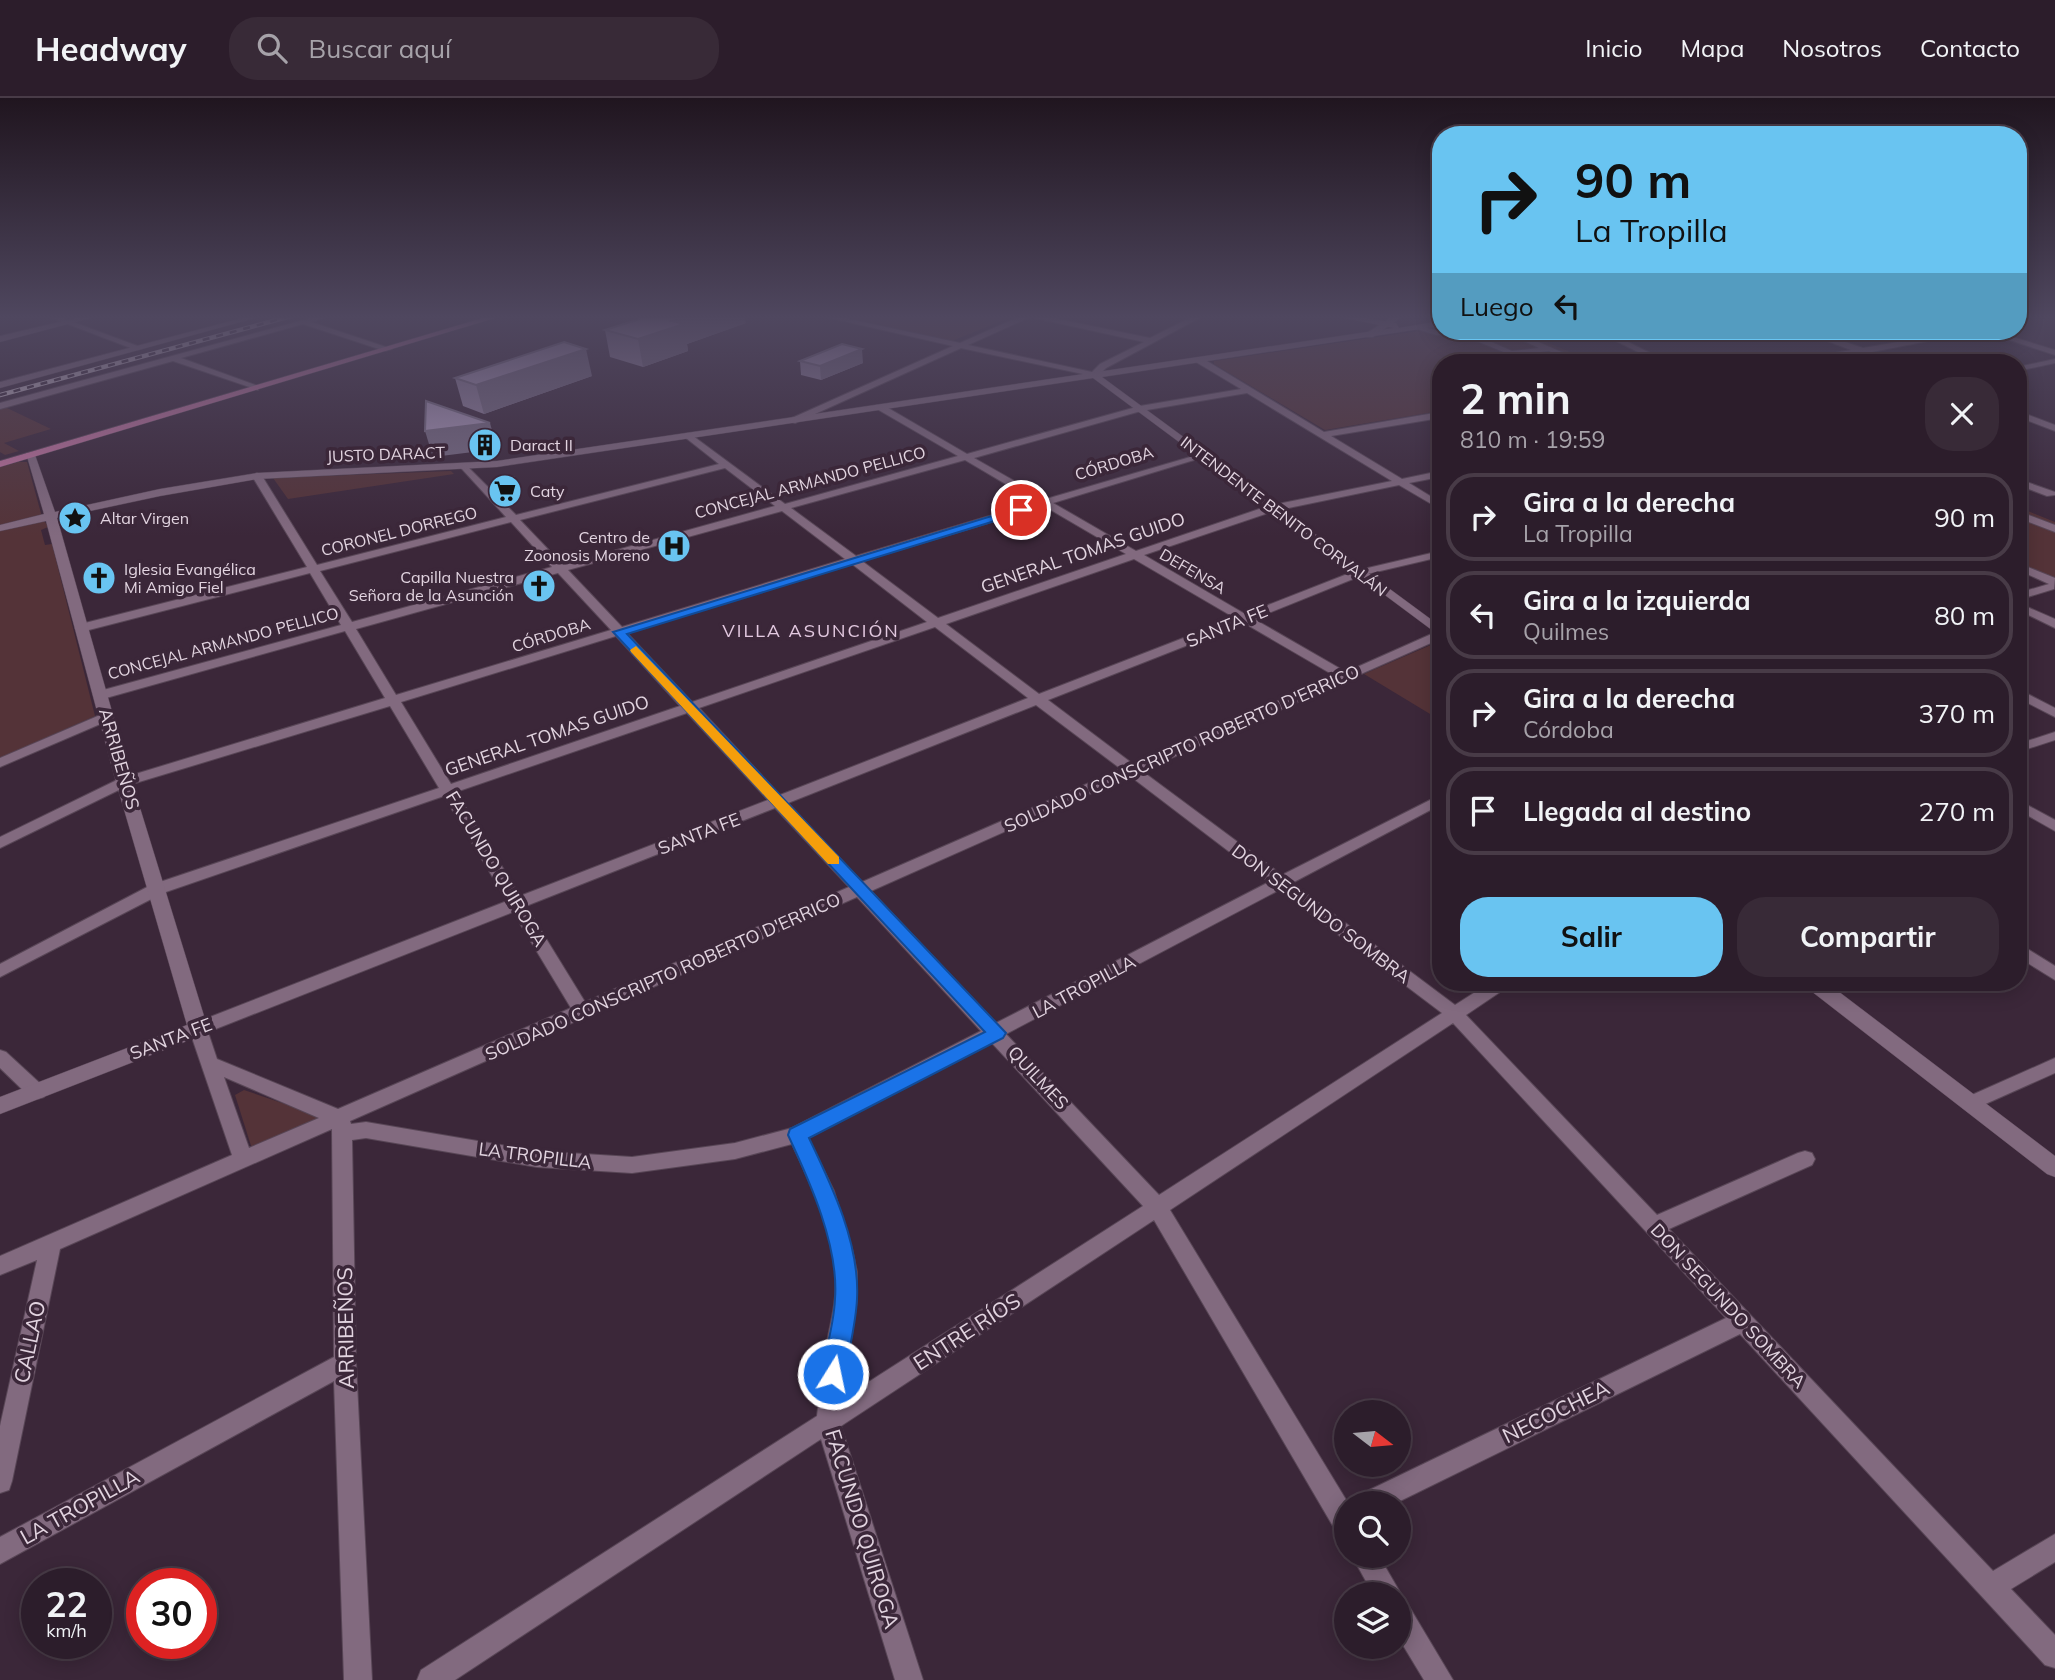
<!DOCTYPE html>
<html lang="es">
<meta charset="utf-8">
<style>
:root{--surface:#2c1d2b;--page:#382a37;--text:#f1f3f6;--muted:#a6a2a9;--line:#483b47;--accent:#69c4f1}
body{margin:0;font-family:Mulish,sans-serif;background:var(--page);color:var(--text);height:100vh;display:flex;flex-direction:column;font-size:26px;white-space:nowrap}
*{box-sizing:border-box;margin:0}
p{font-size:23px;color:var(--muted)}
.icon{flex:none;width:38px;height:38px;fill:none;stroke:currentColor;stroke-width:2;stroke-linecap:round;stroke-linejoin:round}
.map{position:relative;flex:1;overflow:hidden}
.drawer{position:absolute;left:1432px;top:256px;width:595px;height:637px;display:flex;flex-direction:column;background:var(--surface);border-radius:28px;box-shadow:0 4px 18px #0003,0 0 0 2px var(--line)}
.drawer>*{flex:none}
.hud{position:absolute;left:1432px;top:28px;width:595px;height:214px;border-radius:28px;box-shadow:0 4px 18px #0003,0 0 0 2px var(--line);background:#69c4f1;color:#111;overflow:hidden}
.needle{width:46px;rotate:106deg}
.controls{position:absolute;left:1334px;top:1302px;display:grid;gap:14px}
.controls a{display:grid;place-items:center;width:77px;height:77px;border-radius:50%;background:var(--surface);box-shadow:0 4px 18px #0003,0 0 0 2px var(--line);font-size:35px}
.speed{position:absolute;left:21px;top:1470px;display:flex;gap:14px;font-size:35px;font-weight:700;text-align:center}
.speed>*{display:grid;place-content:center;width:91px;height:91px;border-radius:50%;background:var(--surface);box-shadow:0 4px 18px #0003,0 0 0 2px var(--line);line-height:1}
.speed small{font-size:18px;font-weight:400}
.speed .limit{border:10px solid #d22;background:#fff;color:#111}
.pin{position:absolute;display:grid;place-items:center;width:60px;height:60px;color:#fff;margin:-30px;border:4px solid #fff;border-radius:50%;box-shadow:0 2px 7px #0007}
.me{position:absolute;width:77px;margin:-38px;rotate:10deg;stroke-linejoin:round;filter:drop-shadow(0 0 5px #0008)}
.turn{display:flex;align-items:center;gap:24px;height:147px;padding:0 28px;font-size:32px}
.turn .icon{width:91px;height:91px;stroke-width:2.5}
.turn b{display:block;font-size:49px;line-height:60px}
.then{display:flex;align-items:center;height:66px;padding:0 28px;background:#0003;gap:14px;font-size:26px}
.round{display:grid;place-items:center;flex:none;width:74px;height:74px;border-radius:28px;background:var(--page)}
.overview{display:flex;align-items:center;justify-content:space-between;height:119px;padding:0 28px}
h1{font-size:42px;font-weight:700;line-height:52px}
.action{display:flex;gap:14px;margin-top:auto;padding:14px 28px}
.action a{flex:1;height:80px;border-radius:28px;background:var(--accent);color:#111;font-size:28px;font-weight:700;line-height:80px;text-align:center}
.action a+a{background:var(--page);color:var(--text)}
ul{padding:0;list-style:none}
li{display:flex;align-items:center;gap:21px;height:88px;margin:0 14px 10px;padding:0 14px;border:4px solid var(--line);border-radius:28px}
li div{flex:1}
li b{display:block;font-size:26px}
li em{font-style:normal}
header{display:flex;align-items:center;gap:42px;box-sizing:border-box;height:98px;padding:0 35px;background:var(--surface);border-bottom:2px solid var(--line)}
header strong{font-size:33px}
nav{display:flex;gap:38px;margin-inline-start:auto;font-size:24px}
.search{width:490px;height:63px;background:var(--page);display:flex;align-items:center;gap:18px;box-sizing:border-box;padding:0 24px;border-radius:28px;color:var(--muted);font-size:26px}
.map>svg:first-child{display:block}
</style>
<header>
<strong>Headway</strong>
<div class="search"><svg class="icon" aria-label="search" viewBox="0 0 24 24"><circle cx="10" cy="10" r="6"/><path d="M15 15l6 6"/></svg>Buscar aquí</div>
<nav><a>Inicio</a><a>Mapa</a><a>Nosotros</a><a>Contacto</a></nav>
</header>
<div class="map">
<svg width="2055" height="1582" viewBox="0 0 2055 1582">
<rect width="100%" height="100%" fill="#3b2739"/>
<g fill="#543338">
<polygon points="838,217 1016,217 952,243"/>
<polygon points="1440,230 1440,233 1520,233 1594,264 1440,264 1440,313 1325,332 1214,266 1214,263"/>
<polygon points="5,309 51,331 4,345 19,353 5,357 0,354 0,311"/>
<polygon points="18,364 27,364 42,419 0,428 0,369"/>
<polygon points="451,373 454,376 288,401 273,380"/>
<polygon points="2018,409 2055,424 2055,487 2018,471"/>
<polygon points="39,424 45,424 48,429 41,432 45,447 52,446 95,618 0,660 0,433"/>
<polygon points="1440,543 1440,622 1364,576"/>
<polygon points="244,992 329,1021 253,1054 235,997"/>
</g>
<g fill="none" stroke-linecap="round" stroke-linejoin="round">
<defs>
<g id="street">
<polygon points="44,217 54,217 143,250 136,252"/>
<polygon points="322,217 333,217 311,224 392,251 385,253 303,226 181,260 258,288 258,292 173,263 0,311 0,305"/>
<path d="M 817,217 L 830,217 L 960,245 L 1023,217 L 1038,217 L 1150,240 L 1196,217 L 1205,217 L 1106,270 L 1097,279 L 961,250 L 795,325 L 792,324 L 792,320 L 953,248 ZM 1030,219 L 1144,244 L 1100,266 L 1092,274 L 968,247 Z"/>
<polygon points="1395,217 1404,217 1373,239 1367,239 1367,235"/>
<polygon points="1420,227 1437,233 1466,233 1512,253 1539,250 1502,233 1512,233 1585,264 1575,264 1549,253 1511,257 1457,235 1436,237 1417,231"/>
<polygon points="1596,233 1606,233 1668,264 1658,264"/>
<polygon points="1717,233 1723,235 1752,233 1726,241 1708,237"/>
<polygon points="1801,233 1812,233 1863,250 1963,233 1979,233 1872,254 1898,264 1887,264 1860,255 1804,264 1787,264 1851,252"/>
<polygon points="1982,233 1993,233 2055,252 2055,257"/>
<path d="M 1196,260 L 1202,260 L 1324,334 L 1440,314 L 1440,320 L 1331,338 L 1402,381 L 1440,373 L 1440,379 L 1409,385 L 1440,404 L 1440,411 L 1399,387 L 1274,413 L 1144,457 L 1245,516 L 1355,473 L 1440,453 L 1440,459 L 1363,477 L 1254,521 L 1346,574 L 1436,534 L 1440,533 L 1440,541 L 1142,673 L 1282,777 L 1440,697 L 1440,707 L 1292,785 L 1455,907 L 1491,884 L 1511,884 L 1509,888 L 1466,917 L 1657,1117 L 1798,1055 L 1805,1053 L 1812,1055 L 1815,1061 L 1812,1067 L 1669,1131 L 1993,1473 L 2055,1436 L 2055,1464 L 2011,1491 L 2055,1537 L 2055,1570 L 2045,1567 L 1740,1236 L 1396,1405 L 1358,1405 L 1361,1396 L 1726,1220 L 1453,925 L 1170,1112 L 1348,1405 L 1346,1438 L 1337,1435 L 1154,1122 L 841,1328 L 923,1582 L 895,1582 L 821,1341 L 455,1582 L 417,1582 L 421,1572 L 817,1318 C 820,1296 821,1274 825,1253 C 830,1227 838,1201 835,1173 C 831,1129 811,1086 792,1046 L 735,1061 L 632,1075 L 537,1069 L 366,1040 L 352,1042 L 356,1265 L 372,1582 L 344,1582 L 334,1283 L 0,1466 L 0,1439 L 334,1259 L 332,1031 L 60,1151 L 12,1383 L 9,1392 L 0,1395 L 0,1328 L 37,1162 L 0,1177 L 0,1158 L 232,1057 L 189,931 L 192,926 L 507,803 L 444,698 L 163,795 L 0,879 L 0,866 L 151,787 L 439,690 L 390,608 L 129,687 L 0,750 L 0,739 L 119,681 L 385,600 L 345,533 L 106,600 L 101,601 L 95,597 L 96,594 L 341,527 L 310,475 L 81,534 L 75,530 L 77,527 L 307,469 L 252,378 L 257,375 L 262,378 L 317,467 L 506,419 L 462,371 L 460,369 L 465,366 L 516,417 L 719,366 L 686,340 L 686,336 L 689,335 L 785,406 L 958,358 L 877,311 L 877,307 L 883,307 L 967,356 L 1140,308 L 1241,291 L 1196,264 ZM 1247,295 L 1392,383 L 1268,408 L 1136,453 L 1053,405 L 1204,359 L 1204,355 L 1046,401 L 974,360 L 1141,313 ZM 965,362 L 1036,404 L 856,458 L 791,410 ZM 725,370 L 775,408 L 563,467 L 520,422 ZM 1044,408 L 1126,456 L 938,520 L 862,463 ZM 782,413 L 845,461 L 622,529 L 568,472 ZM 511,424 L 552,469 L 352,524 L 320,473 ZM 1134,461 L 1235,520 L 1039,596 L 946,526 ZM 852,466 L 927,524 L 692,604 L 627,535 ZM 558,475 L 611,532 L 396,597 L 356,531 ZM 1244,525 L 1335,578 L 1133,666 L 1048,602 ZM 935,529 L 1028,600 L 780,697 L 699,610 ZM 616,538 L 680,608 L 451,686 L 401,604 ZM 1036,607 L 1121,671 L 862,784 L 788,705 ZM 687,615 L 768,702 L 520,798 L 456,694 ZM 1130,678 L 1269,784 L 996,925 L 871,793 ZM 775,710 L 849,789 L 585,904 L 526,808 ZM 1279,792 L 1442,915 L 1159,1097 L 1006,936 ZM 857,799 L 981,933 L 792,1030 L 735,1045 L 632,1059 L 537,1053 L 366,1024 L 351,1026 L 350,1023 ZM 513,814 L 571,910 L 338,1011 L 217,961 L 208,934 ZM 991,944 L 1143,1108 L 842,1301 L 857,1202 L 857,1174 L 852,1151 L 834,1093 L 808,1040 ZM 224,979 L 319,1020 L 249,1050 Z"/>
<polygon points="2055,261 2055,265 2018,273 2018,269"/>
<polygon points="2018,313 2055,327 2055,333 2018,319"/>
<polygon points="2018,381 2055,394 2055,397 2047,398 2018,387"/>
<polygon points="2018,413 2055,427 2055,434 2018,420"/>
<polygon points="2018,465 2055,480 2054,491 2018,502 2018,495 2049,486 2018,472"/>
<polygon points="2018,505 2055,521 2055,530 2018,512"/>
<polygon points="2018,591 2055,610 2055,619 2018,600"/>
<polygon points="107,614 114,618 112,621 0,669 0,660"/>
<polygon points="2055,634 2055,642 2018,654 2018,646"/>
<polygon points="2018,702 2055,722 2055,733 2018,712"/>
<polygon points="2018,845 2055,868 2055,882 2018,859"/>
<polygon points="0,952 6,954 44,989 46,994 44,999 37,1001 30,999 0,970"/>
<polygon points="2055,960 2055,975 1972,1012 1965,1010 1963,1005 1965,1000"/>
<polygon points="1352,1458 1379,1458 1401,1496 1399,1501 1407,1505 1453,1582 1424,1582 1398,1539 1398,1496 1373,1496"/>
</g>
<g id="secondary">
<polygon points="89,217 102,217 0,244 0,238"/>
<polygon points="254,217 266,217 0,290 0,284"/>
<polygon points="1330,217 1346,217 1396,225 1399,230 1440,223 1440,228 1102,279 1440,528 1440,538 1093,280 497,369 257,381 160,398 57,420 132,684 208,931 205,936 0,1016 0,999 187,927 116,684 46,423 0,433 0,427 44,416 26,355 35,357 55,414 160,391 257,375 497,363 1394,230"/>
<polygon points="1804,884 1826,884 2055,1058 2055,1079 2047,1076 1806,889"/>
</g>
<polygon id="primary" points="493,217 505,217 0,369 0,363"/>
</defs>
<use href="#street" stroke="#584656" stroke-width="2"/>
<use href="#secondary" stroke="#584656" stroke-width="1"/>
<use href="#primary" stroke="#584656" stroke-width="1"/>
<use href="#street" fill="#826a7f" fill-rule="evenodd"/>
<use href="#secondary" fill="#826a7f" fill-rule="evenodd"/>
<use href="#primary" fill="#c0739e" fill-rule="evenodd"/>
<defs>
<polyline id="rail" points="0,297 295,217"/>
</defs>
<use href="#rail" stroke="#c9bac7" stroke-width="4.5"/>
<use href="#rail" stroke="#3b2739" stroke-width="2.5" stroke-dasharray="7" stroke-linecap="butt"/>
</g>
<g fill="#9684a2">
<polygon points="746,225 687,246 688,253 643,269 610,259 605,232"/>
<polygon points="800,263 863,265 821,282 801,277"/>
<polygon points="592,278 484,316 463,308 455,280"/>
</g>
<g fill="#7a6c84">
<polygon points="691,217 744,217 746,225 687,246 688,253 643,269 638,241 672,223"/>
<polygon points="586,251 592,278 484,316 476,287"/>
<polygon points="862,251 863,265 821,282 820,268"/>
<polygon points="490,325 497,351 433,359 425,333"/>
</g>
<g fill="#ae9abc" stroke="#7a6c84" stroke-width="2">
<polygon points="652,217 691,217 672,223 684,226 638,241 605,232"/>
<polygon points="564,244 586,251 476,287 455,280"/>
<polygon points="842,246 862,251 820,268 800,263"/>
<polygon points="426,303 490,325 425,333"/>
</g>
<linearGradient id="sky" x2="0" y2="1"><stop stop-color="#20151f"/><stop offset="0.5" stop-color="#4f475f"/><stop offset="1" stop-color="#4f475f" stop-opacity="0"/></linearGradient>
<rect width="2055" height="438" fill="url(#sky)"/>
<path fill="#1a73e8" stroke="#114b97" stroke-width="2" d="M 1021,409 L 1026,412 L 1024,414 L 627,536 L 1006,935 L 1003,940 L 809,1040 C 832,1088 860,1146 857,1201 C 856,1225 849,1251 845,1276 L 841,1284 L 833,1287 L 825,1284 L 821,1276 C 826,1252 834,1226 835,1201 C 839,1148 810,1084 788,1037 L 790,1031 L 985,934 L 613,534 Z"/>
<polygon fill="#f59e0b" points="636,548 839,759 839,766 828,766 631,554 630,552"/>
<defs>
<symbol id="building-disc" viewBox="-11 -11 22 22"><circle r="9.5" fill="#69c4f1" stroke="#3b2739"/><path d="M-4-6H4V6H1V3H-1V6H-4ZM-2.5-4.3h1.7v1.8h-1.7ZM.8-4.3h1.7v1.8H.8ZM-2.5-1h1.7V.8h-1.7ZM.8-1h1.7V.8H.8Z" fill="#111"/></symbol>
<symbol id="supermarket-disc" viewBox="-11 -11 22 22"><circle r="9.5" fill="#69c4f1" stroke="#3b2739"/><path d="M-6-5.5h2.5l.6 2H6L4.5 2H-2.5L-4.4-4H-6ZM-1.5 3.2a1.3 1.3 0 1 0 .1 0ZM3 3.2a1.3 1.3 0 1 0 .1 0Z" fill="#111"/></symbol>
<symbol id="sight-disc" viewBox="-11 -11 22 22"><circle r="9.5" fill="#69c4f1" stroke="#3b2739"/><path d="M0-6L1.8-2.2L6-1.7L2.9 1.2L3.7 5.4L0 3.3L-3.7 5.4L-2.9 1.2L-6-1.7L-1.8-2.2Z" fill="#111"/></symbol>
<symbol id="hospital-disc" viewBox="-11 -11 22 22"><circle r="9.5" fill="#69c4f1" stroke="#3b2739"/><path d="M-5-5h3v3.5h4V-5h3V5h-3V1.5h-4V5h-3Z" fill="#111"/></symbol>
<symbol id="church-disc" viewBox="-11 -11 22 22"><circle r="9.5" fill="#69c4f1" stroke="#3b2739"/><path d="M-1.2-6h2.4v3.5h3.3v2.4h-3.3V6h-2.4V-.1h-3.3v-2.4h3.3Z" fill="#111"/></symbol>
</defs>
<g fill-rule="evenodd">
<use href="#building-disc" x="466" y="328" width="38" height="38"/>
<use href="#supermarket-disc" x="486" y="374" width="38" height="38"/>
<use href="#sight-disc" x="56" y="401" width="38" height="38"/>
<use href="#hospital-disc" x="655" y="429" width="38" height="38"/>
<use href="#church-disc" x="80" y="461" width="38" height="38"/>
<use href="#church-disc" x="520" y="469" width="38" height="38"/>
</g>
<g text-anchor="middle" stroke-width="7" stroke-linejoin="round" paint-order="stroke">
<g font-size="16" fill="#e2d4e0" stroke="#3b2739" text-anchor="start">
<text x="510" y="353">Daract II</text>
<text x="530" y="399">Caty</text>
<text x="100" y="426">Altar Virgen</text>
<text x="650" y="445" text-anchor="end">Centro de<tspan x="650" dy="18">Zoonosis Moreno</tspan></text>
<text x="124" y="477">Iglesia Evangélica<tspan x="124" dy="18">Mi Amigo Fiel</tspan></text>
<text x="514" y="485" text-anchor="end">Capilla Nuestra<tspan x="514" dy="18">Señora de la Asunción</tspan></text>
</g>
<g font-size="16" fill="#e2d4e0" stroke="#3b2739">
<text transform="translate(386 356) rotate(-2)" y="6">JUSTO DARACT</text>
<text transform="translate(1114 365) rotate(-17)" y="6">CÓRDOBA</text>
<text transform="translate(810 384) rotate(-15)" y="6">CONCEJAL ARMANDO PELLICO</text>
<text transform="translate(1284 418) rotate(37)" y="6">INTENDENTE BENITO CORVALÁN</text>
<text transform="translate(399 433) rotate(-14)" y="6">CORONEL DORREGO</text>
<text transform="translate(1193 473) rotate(30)" y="6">DEFENSA</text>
<text transform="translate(551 537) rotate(-17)" y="6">CÓRDOBA</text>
<text transform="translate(223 545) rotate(-15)" y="6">CONCEJAL ARMANDO PELLICO</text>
</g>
<g font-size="18" fill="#e2d4e0" stroke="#3b2739">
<text transform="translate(1083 455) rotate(-19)" y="6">GENERAL TOMAS GUIDO</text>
<text transform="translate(1227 528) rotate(-22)" y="6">SANTA FE</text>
<text transform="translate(547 638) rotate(-19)" y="6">GENERAL TOMAS GUIDO</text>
<text transform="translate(1182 651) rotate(-24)" y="6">SOLDADO CONSCRIPTO ROBERTO D'ERRICO</text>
<text transform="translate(119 661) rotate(74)" y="6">ARRIBEÑOS</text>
<text transform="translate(699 736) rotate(-21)" y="6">SANTA FE</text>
<text transform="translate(496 771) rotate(59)" y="6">FACUNDO QUIROGA</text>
<text transform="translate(1321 816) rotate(37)" y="6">DON SEGUNDO SOMBRA</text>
<text transform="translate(663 879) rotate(-24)" y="6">SOLDADO CONSCRIPTO ROBERTO D'ERRICO</text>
<text transform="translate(1084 889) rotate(-28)" y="6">LA TROPILLA</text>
<text transform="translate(171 941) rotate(-21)" y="6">SANTA FE</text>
<text transform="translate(1038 980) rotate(47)" y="6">QUILMES</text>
<text transform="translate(535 1058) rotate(7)" y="6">LA TROPILLA</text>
<text transform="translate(1728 1208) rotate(47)" y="6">DON SEGUNDO SOMBRA</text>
</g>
<g font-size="18" letter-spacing="2" fill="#e3c9e0" stroke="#3b2739">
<text x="811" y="539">VILLA ASUNCIÓN</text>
</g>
<g font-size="21" fill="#e2d4e0" stroke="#3b2739">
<text transform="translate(346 1230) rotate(-91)" y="7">ARRIBEÑOS</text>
<text transform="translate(967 1234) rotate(-33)" y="7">ENTRE RÍOS</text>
<text transform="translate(30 1244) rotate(-78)" y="7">CALLAO</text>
<text transform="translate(1556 1314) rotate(-26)" y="7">NECOCHEA</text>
<text transform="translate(80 1409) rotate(-29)" y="7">LA TROPILLA</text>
<text transform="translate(862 1431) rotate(73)" y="7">FACUNDO QUIROGA</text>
</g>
</g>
</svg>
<div class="controls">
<a><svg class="needle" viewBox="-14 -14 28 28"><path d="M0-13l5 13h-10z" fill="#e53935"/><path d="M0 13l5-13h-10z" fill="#a6a2a9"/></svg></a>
<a><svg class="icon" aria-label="search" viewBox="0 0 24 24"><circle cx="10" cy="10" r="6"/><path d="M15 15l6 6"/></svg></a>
<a><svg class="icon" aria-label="layers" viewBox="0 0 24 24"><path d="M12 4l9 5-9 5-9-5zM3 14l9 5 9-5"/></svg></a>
</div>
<div class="speed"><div>22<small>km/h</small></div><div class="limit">30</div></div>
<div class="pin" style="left:1021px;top:412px;background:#d93025"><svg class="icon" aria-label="arrive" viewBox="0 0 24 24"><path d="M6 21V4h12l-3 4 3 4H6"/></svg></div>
<svg class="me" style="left:833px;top:1276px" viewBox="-20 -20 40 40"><circle r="17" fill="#1a73e8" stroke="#fff" stroke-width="3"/><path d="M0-11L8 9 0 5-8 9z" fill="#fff"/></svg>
<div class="hud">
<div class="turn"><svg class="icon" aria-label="right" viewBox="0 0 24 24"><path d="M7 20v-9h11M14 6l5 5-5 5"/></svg><div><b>90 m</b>La Tropilla</div></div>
<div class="then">Luego<svg class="icon" aria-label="left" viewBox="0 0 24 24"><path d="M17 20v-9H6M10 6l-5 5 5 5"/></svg></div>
</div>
<section class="drawer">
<div class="overview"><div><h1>2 min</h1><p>810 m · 19:59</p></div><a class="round"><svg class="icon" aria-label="close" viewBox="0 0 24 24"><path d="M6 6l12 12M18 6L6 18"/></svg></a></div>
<ul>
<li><svg class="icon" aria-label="right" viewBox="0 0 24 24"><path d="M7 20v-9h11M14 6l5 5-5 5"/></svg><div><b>Gira a la derecha</b><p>La Tropilla</p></div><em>90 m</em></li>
<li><svg class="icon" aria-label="left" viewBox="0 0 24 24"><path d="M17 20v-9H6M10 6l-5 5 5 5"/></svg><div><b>Gira a la izquierda</b><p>Quilmes</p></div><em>80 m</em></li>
<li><svg class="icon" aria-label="right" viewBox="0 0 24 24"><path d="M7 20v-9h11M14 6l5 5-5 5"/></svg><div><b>Gira a la derecha</b><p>Córdoba</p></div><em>370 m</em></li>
<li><svg class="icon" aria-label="arrive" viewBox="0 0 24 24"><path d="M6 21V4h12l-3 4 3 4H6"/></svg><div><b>Llegada al destino</b></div><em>270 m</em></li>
</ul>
<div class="action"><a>Salir</a><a>Compartir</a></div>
</section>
</div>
